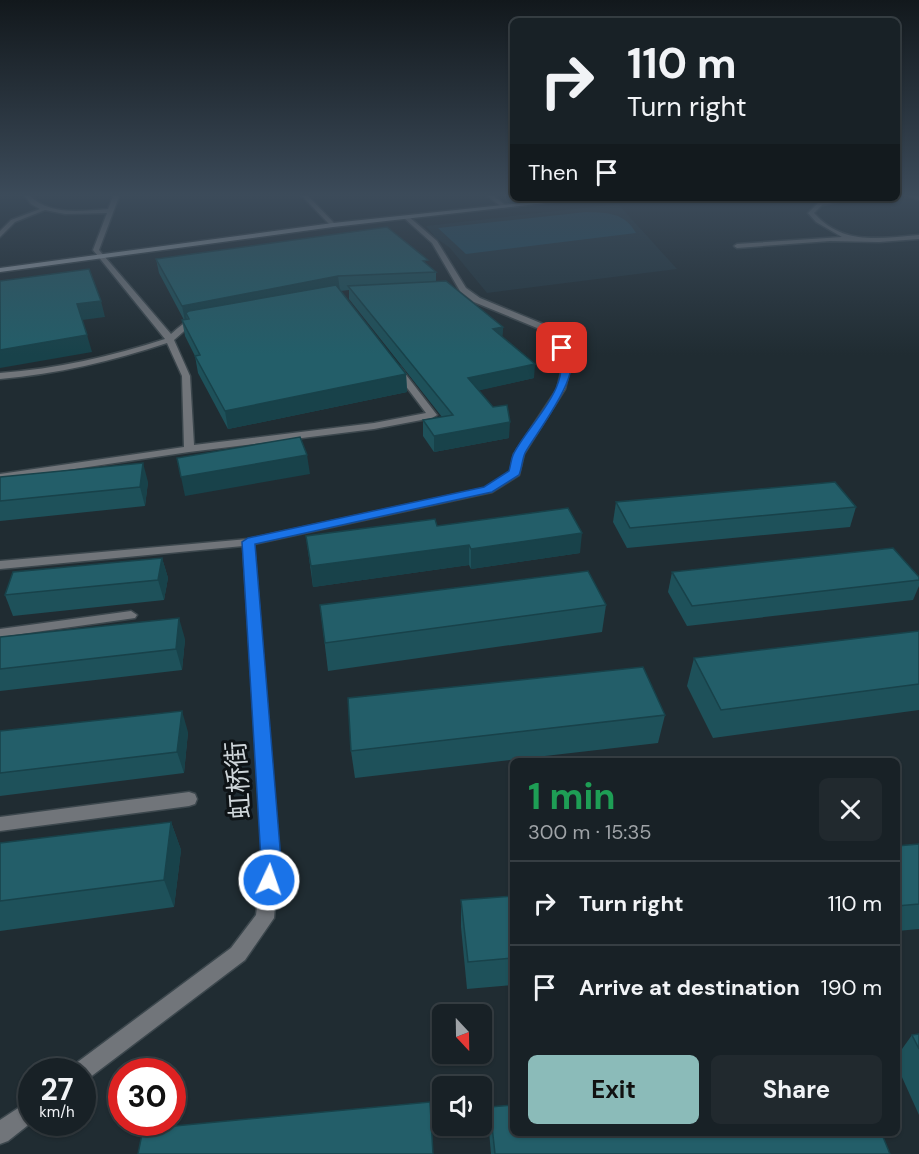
<!DOCTYPE html>
<meta charset="utf-8">
<style>
:root{--surface:#182126;--page:#21292e;--text:#f1f3f6;--muted:#9fa3a7;--line:#363e43;--accent:#8bbbb9}
body{margin:0;font-family:"DM Sans","Noto Sans SC",sans-serif;background:var(--page);color:var(--text);height:100vh;display:flex;flex-direction:column;font-size:22px;white-space:nowrap}
*{box-sizing:border-box;margin:0}
p{font-size:20px;color:var(--muted)}
.icon{flex:none;width:33px;height:33px;fill:none;stroke:currentColor;stroke-width:2;stroke-linecap:round;stroke-linejoin:round}
.map{position:relative;flex:1;overflow:hidden}
.side{position:absolute;left:510px;top:758px;width:390px;height:378px;display:flex;flex-direction:column;background:var(--surface);border-radius:9px;box-shadow:0 2px 4px #0004,0 0 0 2px var(--line)}
.side>*{flex:none}
.hud{position:absolute;left:510px;top:18px;width:390px;height:183px;border-radius:9px;box-shadow:0 2px 4px #0004,0 0 0 2px var(--line);background:#182126;color:var(--text);overflow:hidden}
.needle{width:39px;rotate:158deg}
.buttons{position:absolute;left:432px;top:1004px;display:grid;gap:12px}
.buttons a{display:grid;place-items:center;width:60px;height:60px;border-radius:9px;background:var(--surface);box-shadow:0 2px 4px #0004,0 0 0 2px var(--line);font-size:30px}
.speed{position:absolute;left:18px;top:1058px;display:flex;gap:12px;font-size:30px;font-weight:700;text-align:center}
.speed>*{display:grid;place-content:center;width:78px;height:78px;border-radius:50%;background:var(--surface);box-shadow:0 2px 4px #0004,0 0 0 2px var(--line);line-height:1}
.speed small{font-size:15px;font-weight:400}
.speed .limit{border:9px solid #d22;background:#fff;color:#111}
.pin{position:absolute;display:grid;place-items:center;width:51px;height:51px;color:#fff;margin:-26px;border-radius:12px;box-shadow:0 3px 9px #0006}
.me{position:absolute;width:66px;margin:-33px;rotate:3deg;stroke-linejoin:round;filter:drop-shadow(0 0 4px #0008)}
.turn{display:flex;align-items:center;gap:21px;height:126px;padding:0 18px;font-size:27px}
.turn .icon{width:78px;height:78px;stroke-width:2.5}
.turn b{display:block;font-size:42px;line-height:51px}
.then{display:flex;align-items:center;height:57px;padding:0 18px;background:#0003;gap:12px;font-size:22px}
.round{display:grid;place-items:center;flex:none;width:63px;height:63px;border-radius:9px;background:var(--page)}
.head{display:flex;align-items:center;justify-content:space-between;height:102px;padding:0 18px}
h1{font-size:36px;font-weight:700;line-height:45px;color:#1e9e55}
.button{display:flex;gap:12px;margin-top:auto;padding:12px 18px}
.button a{flex:1;height:69px;border-radius:9px;background:var(--accent);color:#111;font-size:24px;font-weight:700;line-height:69px;text-align:center}
.button a+a{background:var(--page);color:var(--text)}
ul{padding:0;list-style:none}
li{display:flex;align-items:center;gap:18px;height:84px;padding:0 18px;border-top:2px solid var(--line)}
li div{flex:1}
li b{display:block;font-size:22px}
li em{font-style:normal}
.map>svg:first-child{display:block}
</style>
<div class="map">
<svg width="919" height="1154" viewBox="0 0 919 1154">
<rect width="100%" height="100%" fill="#202c32"/>
<polygon fill="#23363f" points="618,204 677,269 487,293 450,248 436,238 426,226"/>
<path fill="#224e61" d="M 586,212 C 608,213 624,212 636,233 L 466,254 L 438,228 Z"/>
<g fill="none" stroke-linecap="round" stroke-linejoin="round">
<defs>
<g id="street">
<path d="M 23,194 L 30,194 L 29,195 C 50,216 81,211 108,209 L 114,194 L 120,194 L 99,250 L 171,334 C 180,326 190,316 202,322 L 191,325 L 174,340 L 190,376 L 194,445 L 374,423 L 426,413 L 393,369 L 397,366 L 400,367 L 437,415 L 432,418 L 374,429 L 189,452 L 0,480 L 0,474 L 184,447 L 182,376 L 167,343 C 113,361 57,374 0,379 L 0,373 C 56,369 112,356 165,339 L 93,250 L 107,213 L 65,214 L 45,210 L 15,222 L 0,237 L 0,231 L 11,220 L 40,209 L 31,204 Z"/>
<polygon points="300,194 306,194 335,224 335,226 331,226"/>
<polygon points="485,194 491,194 508,207 503,208"/>
<polygon points="905,194 919,196 919,200 906,195"/>
<path d="M 847,198 L 861,198 L 822,205 L 814,213 C 843,246 880,238 919,235 L 919,239 L 879,242 L 830,241 L 737,248 L 734,246 L 737,244 L 842,237 L 816,222 L 808,213 L 818,203 Z"/>
<polygon points="404,216 408,216 437,241 466,288 480,298 543,324 560,334 572,360 565,389 524,454 519,475 492,492 254,544 279,860 274,918 245,960 89,1078 82,1081 82,1071 72,1071 75,1064 231,948 256,915 263,860 243,546 0,569 0,561 248,539 485,488 510,472 514,454 557,389 564,360 554,337 537,328 474,302 460,291 432,243 404,218"/>
<polygon points="131,611 137,615 135,618 0,637 0,629"/>
<polygon points="189,792 195,794 197,799 195,804 189,806 0,831 0,817"/>
<polygon points="32,1099 32,1122 8,1141 0,1144 0,1120"/>
</g>
<polygon id="secondary" points="570,198 589,198 333,227 0,272 0,268 333,223"/>
</defs>
<use href="#street" stroke="#3c474d" stroke-width="3"/>
<use href="#secondary" stroke="#3c474d" stroke-width="3"/>
<use href="#street" fill="#71757a" fill-rule="evenodd"/>
<use href="#secondary" fill="#99a0a7" fill-rule="evenodd"/>
</g>
<g fill="#1e515a">
<polygon points="156,259 428,265 436,272 436,281 503,327 502,337 534,378 479,390 509,438 434,452 423,436 423,420 442,417 349,299 349,290 340,291 406,374 407,392 228,429 198,373 195,356 185,336 182,320 184,320 159,273"/>
<polygon points="148,482 145,506 0,521 0,501"/>
<polygon points="616,502 856,507 850,527 627,548 613,522"/>
<polygon points="437,526 580,553 471,569 469,565 313,587 306,536"/>
<polygon points="162,558 168,578 164,600 13,616 5,595"/>
<polygon points="672,572 919,577 919,586 913,600 687,626 668,592"/>
<polygon points="320,605 606,605 602,632 328,671"/>
<polygon points="919,631 919,710 713,738 687,686 694,658"/>
<polygon points="0,637 185,639 182,670 0,691"/>
<polygon points="665,715 658,743 355,778 351,751"/>
<polygon points="0,731 188,732 184,773 0,796"/>
<polygon points="171,822 181,850 174,907 0,931 0,843"/>
<polygon points="919,844 919,929 897,931 897,846"/>
<polygon points="513,896 513,985 467,989 461,927 461,900"/>
<polygon points="919,1034 919,1115 897,1066 897,1056 912,1035"/>
<polygon points="490,1107 890,1154 491,1154 489,1131"/>
</g>
<g fill="#18424a">
<polygon points="338,276 340,291 186,313 187,321 185,321 182,306"/>
<polygon points="101,301 105,317 82,320 77,304"/>
<polygon points="503,327 502,341 493,329"/>
<polygon points="87,335 92,352 0,368 0,350"/>
<polygon points="535,364 534,378 468,393 468,378"/>
<polygon points="406,374 407,392 228,429 225,411"/>
<polygon points="510,422 509,438 434,452 434,436"/>
<polygon points="307,455 310,474 185,496 181,477"/>
<polygon points="143,463 148,482 145,506 140,487"/>
<polygon points="582,533 580,553 471,569 471,549"/>
<polygon points="469,545 469,565 313,587 311,566"/>
<polygon points="162,558 168,578 164,600 158,580"/>
<polygon points="179,618 185,639 182,670 176,649"/>
<polygon points="182,711 188,732 184,773 177,752"/>
<polygon points="171,822 181,850 174,907 164,880"/>
</g>
<g fill="#235e69" stroke="#18424a" stroke-width="1.5">
<polygon points="387,227 428,260 423,261 436,272 338,276 182,306 156,259"/>
<polygon points="89,269 101,301 77,304 87,335 0,350 0,281"/>
<polygon points="446,281 503,327 493,329 535,364 468,378 493,407 507,405 510,422 434,436 423,420 453,415 348,286"/>
<polygon points="336,285 406,374 225,411 195,356 200,355 182,320 189,319 186,313 189,311"/>
<polygon points="300,437 307,455 181,477 177,458"/>
<polygon points="143,463 140,487 0,501 0,477"/>
<polygon points="835,482 856,507 630,528 616,502"/>
<polygon points="568,508 582,533 471,549 469,545 311,566 306,536 435,519 437,526"/>
<polygon points="893,548 919,577 919,580 692,606 672,572"/>
<polygon points="162,558 158,580 5,595 13,572"/>
<polygon points="588,571 606,605 325,643 320,605"/>
<polygon points="179,618 176,649 0,669 0,637"/>
<polygon points="919,631 919,684 721,710 694,658"/>
<polygon points="643,667 665,715 351,751 348,698"/>
<polygon points="182,711 177,752 0,773 0,731"/>
<polygon points="171,822 164,880 0,901 0,843"/>
<polygon points="919,844 919,904 897,906 897,846"/>
<polygon points="513,896 513,958 468,962 461,900"/>
<polygon points="919,1034 919,1049 912,1035"/>
<polygon points="430,1102 433,1154 138,1154 143,1129"/>
<polygon points="513,1105 513,1132 881,1132 890,1154 495,1154 490,1107"/>
</g>
<linearGradient id="sky" x2="0" y2="1"><stop stop-color="#12181c"/><stop offset="0.55" stop-color="#3c4b5a"/><stop offset="1" stop-color="#3c4b5a" stop-opacity="0"/></linearGradient>
<rect width="919" height="355" fill="url(#sky)"/>
<path fill="#1a73e8" stroke="#114b97" stroke-width="1.5" d="M 562,345 C 595,361 535,434 525,453 C 522,460 522,468 519,475 L 492,492 L 255,544 L 281,860 L 276,886 L 269,888 L 262,886 L 259,880 L 261,860 L 242,542 L 248,538 L 484,487 L 509,471 C 511,465 511,458 514,453 C 530,422 574,386 558,348 Z"/>
<g text-anchor="middle" stroke-width="6" stroke-linejoin="round" paint-order="stroke">
<g font-size="26" fill="#ced5d9" stroke="#0e1316">
<text transform="translate(238 780) rotate(-94)" y="9">虹桥街</text>
</g>
</g>
</svg>
<div class="buttons">
<a><svg class="needle" viewBox="-14 -14 28 28"><path d="M0-13l5 13h-10z" fill="#e53935"/><path d="M0 13l5-13h-10z" fill="#9fa3a7"/></svg></a>
<a><svg class="icon" aria-label="sound" viewBox="0 0 24 24"><path d="M4 9h4l5-4v14l-5-4H4zM17 9q2 3 0 6"/></svg></a>
</div>
<div class="speed"><div>27<small>km/h</small></div><div class="limit">30</div></div>
<div class="pin" style="left:562px;top:348px;background:#d93025"><svg class="icon" aria-label="arrive" viewBox="0 0 24 24"><path d="M6 21V4h12l-3 4 3 4H6"/></svg></div>
<svg class="me" style="left:269px;top:880px" viewBox="-20 -20 40 40"><circle r="17" fill="#1a73e8" stroke="#fff" stroke-width="3"/><path d="M0-11L8 9 0 5-8 9z" fill="#fff"/></svg>
<div class="hud">
<div class="turn"><svg class="icon" aria-label="right" viewBox="0 0 24 24"><path d="M7 20v-9h11M14 6l5 5-5 5"/></svg><div><b>110 m</b>Turn right</div></div>
<div class="then">Then<svg class="icon" aria-label="arrive" viewBox="0 0 24 24"><path d="M6 21V4h12l-3 4 3 4H6"/></svg></div>
</div>
<section class="side">
<div class="head"><div><h1>1 min</h1><p>300 m · 15:35</p></div><a class="round"><svg class="icon" aria-label="close" viewBox="0 0 24 24"><path d="M6 6l12 12M18 6L6 18"/></svg></a></div>
<ul>
<li><svg class="icon" aria-label="right" viewBox="0 0 24 24"><path d="M7 20v-9h11M14 6l5 5-5 5"/></svg><div><b>Turn right</b></div><em>110 m</em></li>
<li><svg class="icon" aria-label="arrive" viewBox="0 0 24 24"><path d="M6 21V4h12l-3 4 3 4H6"/></svg><div><b>Arrive at destination</b></div><em>190 m</em></li>
</ul>
<div class="button"><a>Exit</a><a>Share</a></div>
</section>
</div>
